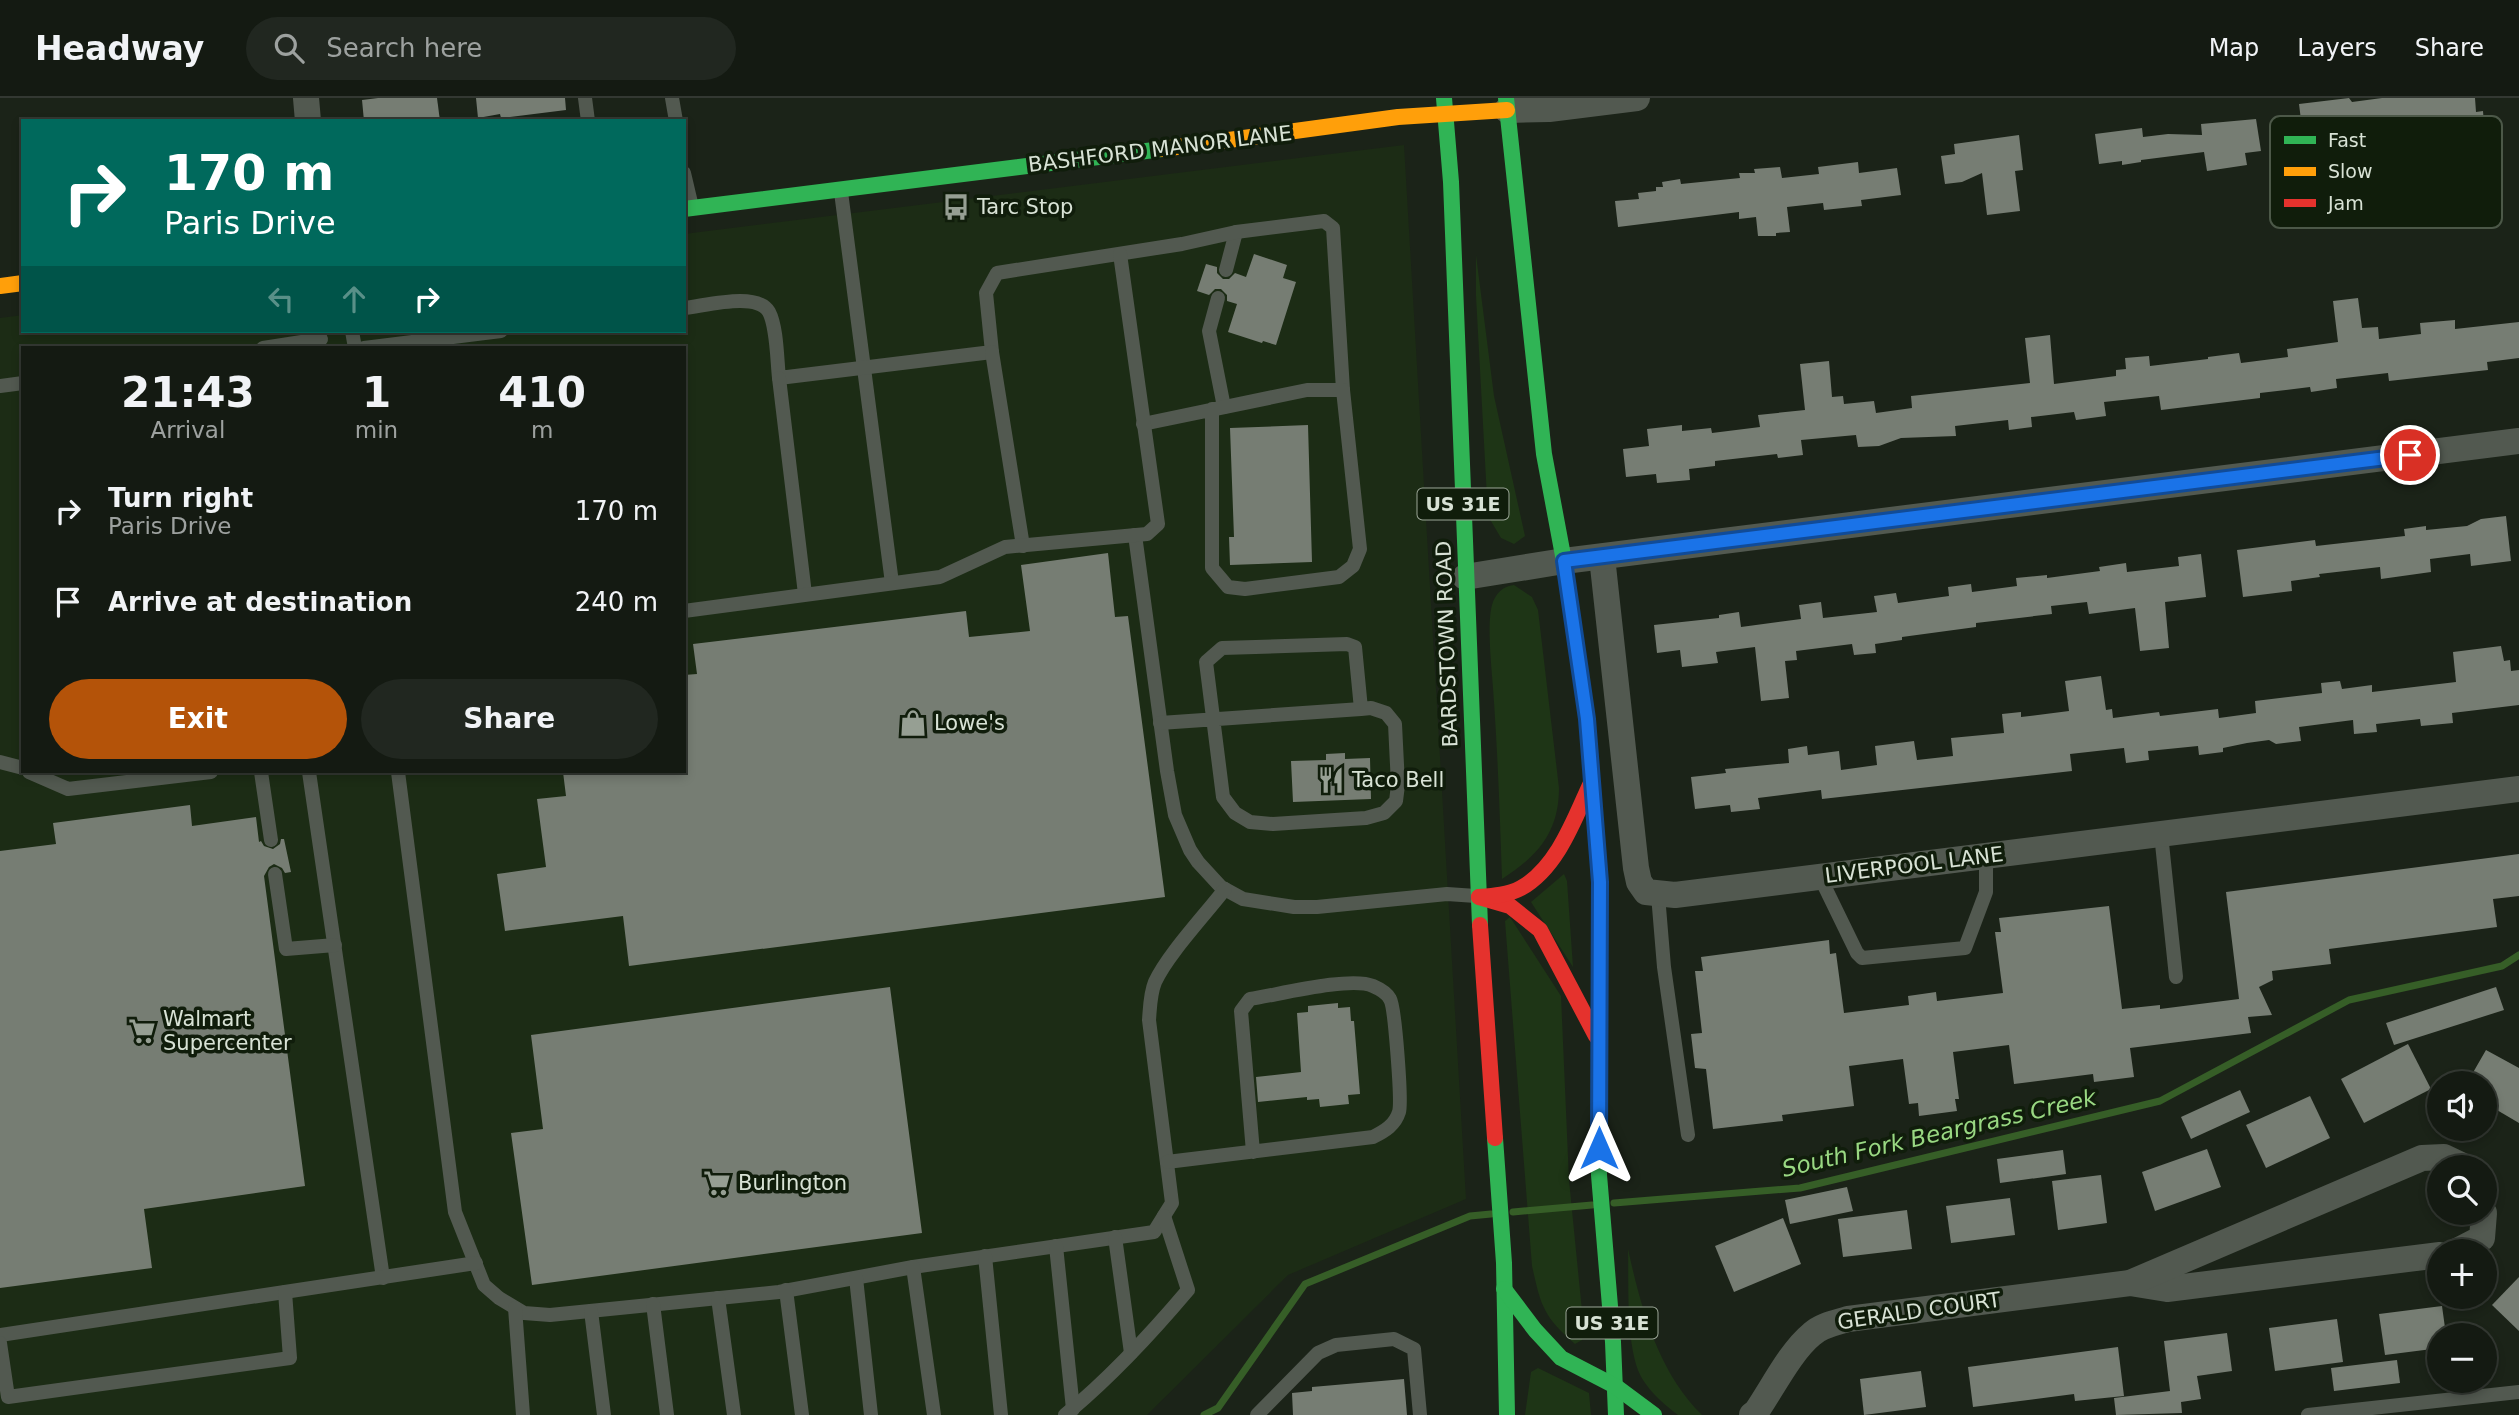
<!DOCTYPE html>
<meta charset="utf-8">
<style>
:root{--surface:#141a12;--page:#212720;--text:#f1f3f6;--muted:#9da19f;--line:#333832;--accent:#b45309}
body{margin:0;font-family:"DejaVu Sans",sans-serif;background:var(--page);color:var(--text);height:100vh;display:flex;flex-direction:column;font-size:26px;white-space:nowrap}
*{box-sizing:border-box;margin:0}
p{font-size:23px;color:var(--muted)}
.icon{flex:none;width:38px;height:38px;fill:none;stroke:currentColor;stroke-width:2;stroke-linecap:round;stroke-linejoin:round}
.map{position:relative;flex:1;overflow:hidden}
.details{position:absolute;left:21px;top:248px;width:665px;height:427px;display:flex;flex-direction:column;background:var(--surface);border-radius:0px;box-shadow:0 4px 10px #0003,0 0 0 2px var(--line)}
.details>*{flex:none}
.banner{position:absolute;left:21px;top:21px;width:665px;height:214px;border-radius:0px;box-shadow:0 4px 10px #0003,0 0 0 2px var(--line);background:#00695c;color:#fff;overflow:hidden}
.fabs{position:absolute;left:2427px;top:973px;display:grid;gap:14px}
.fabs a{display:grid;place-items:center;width:70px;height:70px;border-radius:50%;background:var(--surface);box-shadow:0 4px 10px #0003,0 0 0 2px var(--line);font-size:35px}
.pin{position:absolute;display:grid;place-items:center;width:60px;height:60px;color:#fff;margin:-30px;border:4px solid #fff;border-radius:50%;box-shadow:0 2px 7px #0007}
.me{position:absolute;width:77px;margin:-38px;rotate:0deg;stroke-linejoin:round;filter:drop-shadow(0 0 5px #0008)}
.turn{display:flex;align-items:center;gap:24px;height:147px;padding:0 28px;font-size:32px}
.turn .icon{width:91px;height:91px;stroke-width:2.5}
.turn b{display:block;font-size:49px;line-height:60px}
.lanes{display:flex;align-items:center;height:66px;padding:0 28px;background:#0003;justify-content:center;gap:35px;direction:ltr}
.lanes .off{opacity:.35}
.eta{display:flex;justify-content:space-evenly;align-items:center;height:119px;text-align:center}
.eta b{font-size:42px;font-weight:700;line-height:49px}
.primary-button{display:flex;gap:14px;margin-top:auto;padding:14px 28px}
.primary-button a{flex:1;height:80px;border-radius:42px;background:var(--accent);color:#fff;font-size:28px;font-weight:700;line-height:80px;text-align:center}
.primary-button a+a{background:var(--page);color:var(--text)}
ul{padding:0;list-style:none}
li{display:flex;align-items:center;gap:21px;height:91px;padding:0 28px}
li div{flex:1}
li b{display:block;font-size:26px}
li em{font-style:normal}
header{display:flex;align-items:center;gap:42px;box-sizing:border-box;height:98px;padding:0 35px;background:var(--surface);border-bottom:2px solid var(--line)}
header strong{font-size:33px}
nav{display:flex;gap:38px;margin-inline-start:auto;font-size:24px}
.search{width:490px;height:63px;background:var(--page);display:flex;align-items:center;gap:18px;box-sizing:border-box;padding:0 24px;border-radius:38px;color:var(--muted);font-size:26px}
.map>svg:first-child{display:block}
</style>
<header>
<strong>Headway</strong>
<div class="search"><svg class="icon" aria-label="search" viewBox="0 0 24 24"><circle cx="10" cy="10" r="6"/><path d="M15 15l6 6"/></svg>Search here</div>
<nav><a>Map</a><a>Layers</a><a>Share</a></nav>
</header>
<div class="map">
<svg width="2519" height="1317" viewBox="0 0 2519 1317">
<rect width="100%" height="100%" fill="#1b2318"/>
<path fill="#1c2c15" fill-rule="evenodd" d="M 1404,47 L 1466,1101 L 1288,1177 L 1147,1317 L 0,1317 L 0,220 L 23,217 L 23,233 L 684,233 L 684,136 ZM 23,250 L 684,250 L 684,674 L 23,674 Z"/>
<g fill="#1e3516">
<polygon points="1476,157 1494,298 1525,438 1514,446 1501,440 1488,418 1476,198"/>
<path d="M 1514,487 L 1532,499 L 1538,512 L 1559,690 C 1559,734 1538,758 1502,781 C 1500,721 1498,663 1494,604 C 1493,580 1486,529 1492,507 C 1495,496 1503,488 1514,487 Z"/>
<polygon points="1564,776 1567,783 1573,869 1531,804"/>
<path d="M 1510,819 L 1561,898 L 1569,1082 L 1584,1233 L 1582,1242 L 1575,1246 C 1543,1218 1541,1208 1532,1168 L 1505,823 Z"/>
<path d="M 1628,1151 C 1641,1210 1658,1274 1702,1317 L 1678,1317 C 1666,1308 1651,1295 1643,1282 C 1625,1254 1629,1185 1628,1151 Z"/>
<polygon points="1538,1270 1589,1295 1591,1317 1525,1317 1531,1274"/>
</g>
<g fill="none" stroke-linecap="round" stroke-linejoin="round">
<g stroke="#365e27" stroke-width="7">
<polyline points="1614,1105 1800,1090 2160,1003 2349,902 2502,868 2519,857"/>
<polyline points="1513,1114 1592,1107"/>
<polyline points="1204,1317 1218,1310 1305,1186 1470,1118 1491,1116"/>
</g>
</g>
<g fill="#767d73">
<polygon points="378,0 437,0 440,23 364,23 362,2"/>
<polygon points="476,0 565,0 566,12 501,20 500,16 478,20"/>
<polygon points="2349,0 2352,4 2382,0 2475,0 2476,14 2483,13 2485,39 2458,42 2457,36 2417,40 2415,27 2355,34 2355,41 2350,42 2350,48 2332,50 2331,42 2304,46 2299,6"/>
<polygon points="2256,21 2261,53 2245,55 2247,67 2207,73 2204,54 2141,62 2141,64 2122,67 2122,63 2099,66 2095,36 2142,30 2143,39 2168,36 2202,37 2201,26"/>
<polygon points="2019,37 2023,72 2015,73 2020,113 1987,117 1982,75 1962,84 1945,86 1941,58 1955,56 1954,46"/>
<polygon points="1858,64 1859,75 1897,70 1901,97 1861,102 1862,108 1824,112 1823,105 1787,109 1790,134 1776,135 1776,138 1758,138 1756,119 1739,121 1739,114 1618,129 1615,103 1639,101 1638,95 1656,93 1656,89 1663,89 1662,84 1680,81 1681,86 1740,80 1739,75 1755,75 1754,71 1780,69 1782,80 1819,76 1818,69"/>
<polygon points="1254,156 1287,167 1283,180 1296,184 1276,247 1263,243 1262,245 1228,234 1237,206 1227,203 1227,197 1221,191 1215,191 1209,197 1197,193 1206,166 1217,169 1217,175 1223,181 1229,181 1235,175 1246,179"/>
<polygon points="2358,200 2362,230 2378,229 2379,241 2421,236 2420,225 2455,222 2455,231 2519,224 2519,260 2487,264 2488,272 2389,283 2388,275 2336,281 2337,290 2311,294 2310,289 2260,295 2260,300 2161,312 2159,298 2104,304 2106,318 2076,322 2074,314 2031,319 2032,329 2009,332 2008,322 1955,328 1956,338 1901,340 1879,348 1858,349 1856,337 1801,342 1803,357 1778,360 1777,356 1715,363 1715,368 1689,371 1690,382 1657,385 1656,376 1626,379 1623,351 1649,348 1647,331 1682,327 1682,333 1711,330 1712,335 1760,329 1758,317 1805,312 1800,266 1829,263 1832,299 1843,298 1844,306 1874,303 1876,315 1912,310 1911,298 2030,285 2025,240 2050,237 2054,286 2116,278 2116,272 2126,271 2125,260 2149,258 2150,268 2208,261 2208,259 2239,255 2241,265 2288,259 2287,251 2338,244 2333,203"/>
<polygon points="1308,327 1312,464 1230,467 1229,439 1234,439 1230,330"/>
<polygon points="2506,418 2511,463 2471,468 2470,456 2430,461 2431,474 2381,481 2380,469 2319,476 2320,479 2291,483 2292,493 2243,499 2237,452 2315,442 2316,448 2405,438 2404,431 2426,428 2426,432 2467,428 2481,421"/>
<polygon points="1108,455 1115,519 1128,518 1165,799 629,868 623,818 505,833 497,776 546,769 537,701 566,698 563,674 684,674 684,577 697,576 693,546 966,513 969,539 1030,533 1021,467"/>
<polygon points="2201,456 2206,499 2165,504 2169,550 2140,553 2135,510 2089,516 2087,504 2051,508 2052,516 1976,525 1976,529 1902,539 1902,542 1875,546 1876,555 1854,557 1852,546 1796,553 1797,562 1785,563 1789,600 1761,603 1755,549 1716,554 1718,565 1682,569 1680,552 1657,555 1654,527 1719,520 1719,517 1739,514 1741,529 1801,521 1799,507 1821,504 1823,520 1877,514 1874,498 1896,495 1898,505 1949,498 1948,489 1971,486 1972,494 2017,488 2016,480 2047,477 2047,480 2100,473 2099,469 2126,465 2127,474 2179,468 2178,459"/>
<polygon points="2501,548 2504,563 2510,562 2511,573 2519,572 2519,607 2452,615 2453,625 2421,628 2420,621 2376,626 2377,634 2354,636 2353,622 2299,629 2301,643 2276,646 2269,642 2247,645 2223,650 2223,654 2199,657 2198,648 2148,653 2149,662 2126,665 2124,650 2070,656 2072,673 1822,701 1821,692 1758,700 1760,711 1731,714 1730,707 1695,711 1691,679 1726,675 1725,671 1789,665 1788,651 1807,648 1808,657 1839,653 1841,672 1877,667 1875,648 1914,643 1917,662 1953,658 1951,640 2004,635 2002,616 2021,614 2021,619 2069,613 2065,583 2101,578 2106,612 2112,611 2113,620 2159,614 2160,618 2218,611 2219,620 2256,615 2255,603 2322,595 2321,585 2340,583 2342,591 2372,587 2372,594 2456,584 2453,554"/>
<polygon points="1345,655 1345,661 1370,660 1371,701 1293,704 1291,663 1326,662 1326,656"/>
<polygon points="190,707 192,728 256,719 259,744 261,743 264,748 273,751 280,746 281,741 284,741 291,774 285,775 282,770 274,766 269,769 264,778 305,1088 144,1111 152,1170 0,1190 0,753 56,746 53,725"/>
<polygon points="2519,756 2519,798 2493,801 2497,829 2329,851 2331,866 2272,873 2273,882 2259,889 2272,917 2248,919 2251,935 2130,950 2134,979 2094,984 2093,976 2014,986 2009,947 1953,954 1959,1001 1955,1001 1957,1013 1919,1018 1918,1005 1909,1006 1903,961 1849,968 1854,1008 1782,1017 1783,1023 1713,1031 1706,971 1695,970 1691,936 1702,935 1695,873 1703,873 1701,859 1829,842 1830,856 1836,855 1844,915 1909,907 1908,898 1936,894 1937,903 2003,895 1995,834 2001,834 1999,820 2109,808 2122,911 2160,907 2160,911 2239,901 2226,794"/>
<polygon points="890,889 922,1135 532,1187 511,1035 543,1031 531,937"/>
<polygon points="2496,889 2504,912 2394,947 2386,925"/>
<polygon points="1338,905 1338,910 1350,909 1351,923 1354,923 1360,996 1348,997 1349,1006 1320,1009 1319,1001 1307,1002 1307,999 1258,1004 1256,979 1301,974 1297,915 1308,914 1308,908"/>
<polygon points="2408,946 2431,991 2364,1025 2341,981"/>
<polygon points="2486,952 2519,970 2519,1025 2485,1005 2485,985 2467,985"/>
<polygon points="2240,992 2250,1014 2191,1041 2181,1019"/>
<polygon points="2310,998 2330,1040 2266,1070 2246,1027"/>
<polygon points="2207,1051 2221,1089 2155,1113 2142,1074"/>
<polygon points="2063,1052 2066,1076 2000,1085 1997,1061"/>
<polygon points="2101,1077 2107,1125 2058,1132 2052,1083"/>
<polygon points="1847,1089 1853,1113 1790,1126 1785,1102"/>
<polygon points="2010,1100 2015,1137 1951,1145 1946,1108"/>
<polygon points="1907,1112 1912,1151 1843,1159 1838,1121"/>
<polygon points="1783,1120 1801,1166 1734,1194 1715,1148"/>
<polygon points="2519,1179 2519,1233 2492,1207"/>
<polygon points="2442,1208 2446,1237 2440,1237 2440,1250 2385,1257 2379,1216"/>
<polygon points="2337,1221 2343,1264 2275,1273 2269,1230"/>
<polygon points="2227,1235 2232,1273 2197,1278 2201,1301 2181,1304 2182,1315 2116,1317 2114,1300 2170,1293 2164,1243"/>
<polygon points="2118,1249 2124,1298 2075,1303 2074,1296 1973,1309 1968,1269"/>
<polygon points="2397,1262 2400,1285 2334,1293 2331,1270"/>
<polygon points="1921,1273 1926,1309 1864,1317 1860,1281"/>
<polygon points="1404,1281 1407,1317 1293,1317 1292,1295 1312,1293 1312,1289"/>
</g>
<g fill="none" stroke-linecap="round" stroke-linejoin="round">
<g stroke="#525950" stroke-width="14">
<polyline points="585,0 588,23"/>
<polyline points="672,0 676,23"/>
<polyline points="684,75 692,109"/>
<polyline points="841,94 892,485"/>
<polyline points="1226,172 1236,134"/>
<polyline points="1218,200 1209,233 1224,309"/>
<path d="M 684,210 C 705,208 757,193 769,214 C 777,229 777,262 779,280 L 992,254 L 986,195 L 997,175 L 1182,146 L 1236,134 L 1324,123 L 1333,130 L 1343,292"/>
<polyline points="352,233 355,250"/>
<polyline points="263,250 321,241"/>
<polyline points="364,250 501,233"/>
<polyline points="992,254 1023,448"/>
<polyline points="779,280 805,496"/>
<polyline points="0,288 23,285"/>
<polyline points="1143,326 1307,292 1343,292 1360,451 1353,468 1339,479 1245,491 1228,489 1212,470 1212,311"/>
<polyline points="1135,437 1167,673 1175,717 1190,752 1198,764 1221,789 1243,801 1294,809 1317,809 1447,796 1476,798"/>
<polyline points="684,513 940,479 1005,449 1147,436 1158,426 1120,156"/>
<polyline points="1160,625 1361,611 1371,610 1386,615 1395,626 1398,687 1396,703 1384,715 1366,720 1273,726 1250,724 1235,715 1223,699 1206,564 1222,550 1347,546 1355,549 1361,611"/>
<polyline points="0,664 23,670"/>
<polyline points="29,674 68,691 211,674"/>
<polyline points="261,674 271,742"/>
<polyline points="309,674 383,1180"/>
<path d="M 398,674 L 455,1114 L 484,1187 L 499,1200 L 524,1215 L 550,1217 L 779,1194 L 913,1169 L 1154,1134 L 1172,1105 L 1149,922 C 1150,910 1150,896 1155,884 C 1168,856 1205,817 1225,791"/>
<polyline points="2161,736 2176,879"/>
<polyline points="275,776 286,851 335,847"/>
<polyline points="1820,779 1857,855 1862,860 1965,850 1986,794 1986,758"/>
<polyline points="1658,797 1664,869 1688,1037"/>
<path d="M 1167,1064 L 1373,1039 C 1385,1033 1395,1027 1399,1014 C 1402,1004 1395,909 1390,901 C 1387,895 1380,891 1373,888 C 1350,878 1277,897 1250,901 L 1241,913 L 1253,1054"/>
<polyline points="1115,1139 1131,1255"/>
<polyline points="1056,1148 1073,1311"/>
<polyline points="985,1158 1001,1317"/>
<polyline points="913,1169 934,1317"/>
<polyline points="856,1180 871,1317"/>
<polyline points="786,1192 802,1317"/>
<polyline points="718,1200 734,1317"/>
<polyline points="653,1206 667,1317"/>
<polyline points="515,1210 523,1317"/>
<polyline points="591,1213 604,1317"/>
<polyline points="0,1237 476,1165"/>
<polyline points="0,1245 8,1299 290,1260 285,1194"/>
<path d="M 1065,1317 C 1110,1280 1150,1237 1188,1192 L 1164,1118"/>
<polyline points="1257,1317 1318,1255 1336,1247 1394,1241 1414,1251 1420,1317"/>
<polyline points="2308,1317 2519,1294"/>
</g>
<g stroke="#525950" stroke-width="26">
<polyline points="306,0 308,23"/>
<polyline points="1507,12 1549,11 1637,0"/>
<polyline points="1602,459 1636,770 1639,784 1646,794 1675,797 2519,691"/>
<polyline points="1465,479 1564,463 2519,343"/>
<polyline points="2457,1153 2482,1140 2484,1115"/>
<polyline points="2130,1185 2167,1191 2440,1157"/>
<path d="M 1752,1317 L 1756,1314 C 1772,1291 1790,1254 1812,1236 C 1822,1227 1835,1225 1848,1221 L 2130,1185 L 2422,1060 L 2444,1059 L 2465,1069"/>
</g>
<g stroke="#30b455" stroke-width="16">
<polyline points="1444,0 1451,84 1480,827"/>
<polyline points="1506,0 1544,356 1564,463 1587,621 1595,722"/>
<polyline points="684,111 1162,51"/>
<polyline points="1600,930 1599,1077 1613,1244 1616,1317"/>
<polyline points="1495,1040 1504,1165 1507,1317"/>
<polyline points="1504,1191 1535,1232 1561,1260 1615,1288 1654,1317"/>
</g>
<g stroke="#ff9f0a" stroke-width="16">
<polyline points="1162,51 1398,19 1507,12"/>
<polyline points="0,188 23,185"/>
</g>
<g stroke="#e5322d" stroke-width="16">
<polyline points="1595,722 1600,784 1600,930"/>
<polyline points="1479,799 1510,808 1540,832 1596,938"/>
<path d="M 1479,799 C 1494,798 1508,797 1521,790 C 1557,770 1574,722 1590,687"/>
<polyline points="1480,827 1495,1040"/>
</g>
</g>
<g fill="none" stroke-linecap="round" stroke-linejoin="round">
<defs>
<polyline id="route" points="1599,1050 1600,784 1587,621 1564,463 2410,357"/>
</defs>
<use href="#route" stroke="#114b97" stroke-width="18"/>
<use href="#route" stroke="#1a73e8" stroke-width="12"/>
</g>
<defs>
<symbol id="bus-bare" viewBox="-9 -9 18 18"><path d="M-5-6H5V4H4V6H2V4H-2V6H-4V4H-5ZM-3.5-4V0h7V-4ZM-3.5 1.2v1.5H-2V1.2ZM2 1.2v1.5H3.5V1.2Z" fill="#969f93" stroke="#101d0b" stroke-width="2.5" paint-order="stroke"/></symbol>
<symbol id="shop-bare" viewBox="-9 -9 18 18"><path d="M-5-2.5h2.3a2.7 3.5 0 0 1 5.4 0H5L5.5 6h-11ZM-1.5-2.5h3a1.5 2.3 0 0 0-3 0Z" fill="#969f93" stroke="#101d0b" stroke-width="2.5" paint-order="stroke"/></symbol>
<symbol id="restaurant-bare" viewBox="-9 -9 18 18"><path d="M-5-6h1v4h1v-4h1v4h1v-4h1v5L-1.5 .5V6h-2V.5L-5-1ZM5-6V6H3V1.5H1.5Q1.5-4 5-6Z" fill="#969f93" stroke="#101d0b" stroke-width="2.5" paint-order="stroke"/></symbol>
<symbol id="supermarket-bare" viewBox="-9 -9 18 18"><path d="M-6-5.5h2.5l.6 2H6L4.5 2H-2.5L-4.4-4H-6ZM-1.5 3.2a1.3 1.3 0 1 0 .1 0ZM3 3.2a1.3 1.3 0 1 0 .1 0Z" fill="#969f93" stroke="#101d0b" stroke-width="2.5" paint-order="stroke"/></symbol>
</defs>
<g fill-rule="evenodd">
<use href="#bus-bare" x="937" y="90" width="38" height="38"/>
<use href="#shop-bare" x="894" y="606" width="38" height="38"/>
<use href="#restaurant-bare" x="1312" y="663" width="38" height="38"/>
<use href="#supermarket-bare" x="123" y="914" width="38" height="38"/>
<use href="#supermarket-bare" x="698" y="1066" width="38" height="38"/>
</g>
<g text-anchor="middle" stroke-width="7" stroke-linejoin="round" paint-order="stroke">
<g fill="#101d0b" stroke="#9ca798" stroke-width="2">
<rect x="1417.5" y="390.5" width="91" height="31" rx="5"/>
<rect x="1566.5" y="1209.5" width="91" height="31" rx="5"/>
</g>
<g font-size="19" font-weight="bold" fill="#d8e2d5">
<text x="1463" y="413">US 31E</text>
<text x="1612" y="1232">US 31E</text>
</g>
<g font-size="21" fill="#d8e2d5" stroke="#101d0b">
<text transform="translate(1160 51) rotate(-7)" y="7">BASHFORD MANOR LANE</text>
<text transform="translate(1447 546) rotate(-92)" y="7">BARDSTOWN ROAD</text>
<text transform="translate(1914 767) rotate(-7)" y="7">LIVERPOOL LANE</text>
<text transform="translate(1919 1213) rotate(-8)" y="7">GERALD COURT</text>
</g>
<g font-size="21" fill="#d8e2d5" stroke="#101d0b" text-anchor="start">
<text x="977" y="116">Tarc Stop</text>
<text x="934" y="632">Lowe's</text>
<text x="1352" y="689">Taco Bell</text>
<text x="163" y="928">Walmart<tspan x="163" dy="24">Supercenter</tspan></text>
<text x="738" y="1092">Burlington</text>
</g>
<g font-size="23" font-style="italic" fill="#99d882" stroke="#101d0b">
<text transform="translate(1939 1035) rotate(-13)" y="8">South Fork Beargrass Creek</text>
</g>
</g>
<rect x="2270" y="18" width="232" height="112" rx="10" fill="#101d0b" stroke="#4c5848" stroke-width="2"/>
<rect x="2284" y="38" width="32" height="8" fill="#30b455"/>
<rect x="2284" y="69" width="32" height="9" fill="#ff9f0a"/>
<rect x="2284" y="101" width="32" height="8" fill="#e5322d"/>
<g font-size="19" fill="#d8e2d5">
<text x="2328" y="49">Fast</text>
<text x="2328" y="80">Slow</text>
<text x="2328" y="112">Jam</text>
</g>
</svg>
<div class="fabs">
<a><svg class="icon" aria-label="sound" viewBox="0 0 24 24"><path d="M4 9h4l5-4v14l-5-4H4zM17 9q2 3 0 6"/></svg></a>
<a><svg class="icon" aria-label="search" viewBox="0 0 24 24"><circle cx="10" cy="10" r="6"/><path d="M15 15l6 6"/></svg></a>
<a>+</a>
<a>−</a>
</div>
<div class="pin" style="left:2410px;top:357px;background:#d93025"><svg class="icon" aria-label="arrive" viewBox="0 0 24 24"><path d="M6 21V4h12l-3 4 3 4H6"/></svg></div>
<svg class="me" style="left:1599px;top:1050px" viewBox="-20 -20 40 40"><path d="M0-17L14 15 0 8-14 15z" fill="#1a73e8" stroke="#fff" stroke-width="4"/></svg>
<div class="banner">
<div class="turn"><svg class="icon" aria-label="right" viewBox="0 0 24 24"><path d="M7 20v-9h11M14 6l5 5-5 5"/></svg><div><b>170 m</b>Paris Drive</div></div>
<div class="lanes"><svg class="icon off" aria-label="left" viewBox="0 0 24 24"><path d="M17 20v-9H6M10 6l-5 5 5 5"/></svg><svg class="icon off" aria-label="ahead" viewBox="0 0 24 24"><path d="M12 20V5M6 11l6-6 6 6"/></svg><svg class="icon" aria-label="right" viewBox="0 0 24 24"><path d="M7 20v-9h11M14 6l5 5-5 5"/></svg></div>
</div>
<section class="details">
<div class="eta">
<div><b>21:43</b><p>Arrival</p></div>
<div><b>1</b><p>min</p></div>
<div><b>410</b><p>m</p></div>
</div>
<ul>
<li><svg class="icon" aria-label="right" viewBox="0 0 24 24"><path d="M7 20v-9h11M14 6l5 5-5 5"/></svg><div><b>Turn right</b><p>Paris Drive</p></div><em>170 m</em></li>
<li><svg class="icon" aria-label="arrive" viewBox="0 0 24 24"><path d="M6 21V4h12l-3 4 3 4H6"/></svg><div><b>Arrive at destination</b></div><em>240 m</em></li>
</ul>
<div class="primary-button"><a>Exit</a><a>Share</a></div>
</section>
</div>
